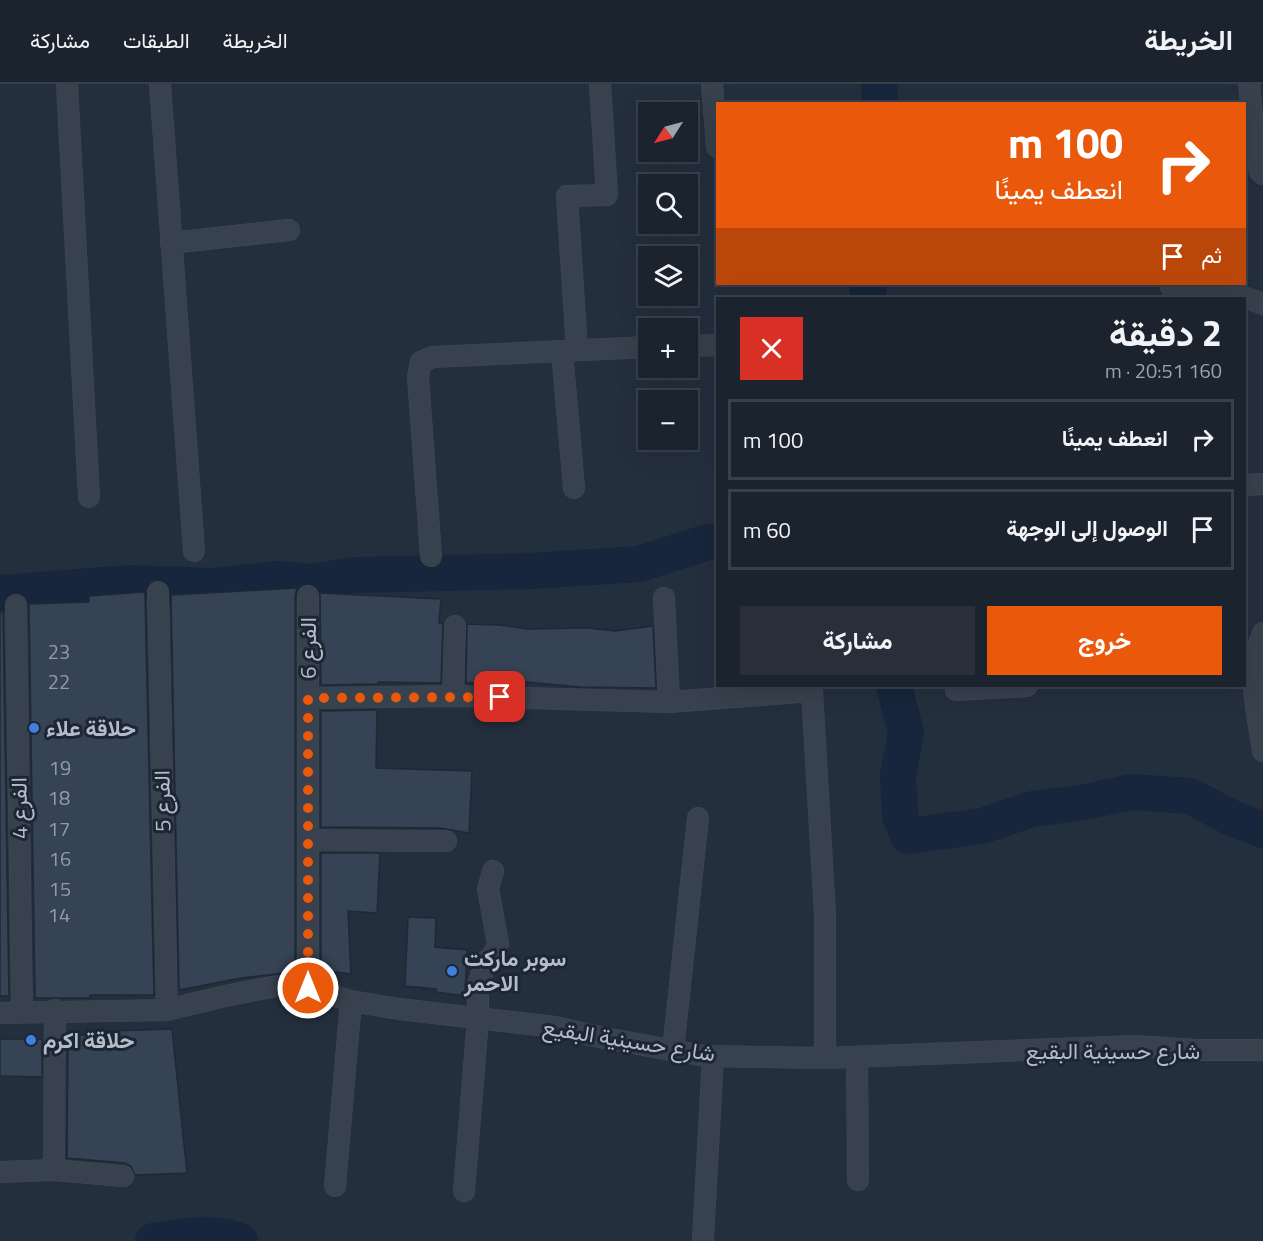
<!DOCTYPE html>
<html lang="ar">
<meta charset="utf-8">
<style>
:root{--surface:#1b232e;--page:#282f3a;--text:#f1f3f6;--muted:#a0a4aa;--line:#39404a;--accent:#ea580c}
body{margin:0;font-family:"Titillium Web",Vazirmatn,sans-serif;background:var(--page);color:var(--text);direction:rtl;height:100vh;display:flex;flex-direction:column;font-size:22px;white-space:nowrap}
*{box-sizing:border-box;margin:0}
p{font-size:20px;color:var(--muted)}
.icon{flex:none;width:33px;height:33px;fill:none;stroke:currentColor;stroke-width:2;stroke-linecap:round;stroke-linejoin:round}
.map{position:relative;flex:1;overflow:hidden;direction:ltr}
.details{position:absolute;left:716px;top:213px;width:530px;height:390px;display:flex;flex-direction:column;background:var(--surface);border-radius:0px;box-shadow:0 6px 24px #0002,0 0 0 2px var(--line);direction:rtl}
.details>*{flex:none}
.top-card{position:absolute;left:716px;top:18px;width:530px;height:183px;border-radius:0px;box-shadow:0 6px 24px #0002,0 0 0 2px var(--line);direction:rtl;background:#ea580c;color:#fff;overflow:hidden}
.needle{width:39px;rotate:234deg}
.fabs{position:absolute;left:638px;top:18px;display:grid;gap:12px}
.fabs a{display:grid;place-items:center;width:60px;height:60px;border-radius:0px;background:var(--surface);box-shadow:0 6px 24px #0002,0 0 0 2px var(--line);font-size:30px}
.pin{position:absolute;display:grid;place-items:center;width:51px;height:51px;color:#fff;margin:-26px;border-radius:12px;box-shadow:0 3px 9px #0006}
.me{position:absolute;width:66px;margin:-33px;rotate:0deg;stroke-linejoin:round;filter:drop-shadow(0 0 4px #0008)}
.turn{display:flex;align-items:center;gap:21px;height:126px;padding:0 24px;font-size:27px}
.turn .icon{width:78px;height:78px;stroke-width:2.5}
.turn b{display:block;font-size:42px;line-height:51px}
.then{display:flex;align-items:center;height:57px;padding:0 24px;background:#0003;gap:12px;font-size:22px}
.round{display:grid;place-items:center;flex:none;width:63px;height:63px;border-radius:0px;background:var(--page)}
.summary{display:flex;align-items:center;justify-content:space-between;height:102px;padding:0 24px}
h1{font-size:36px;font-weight:700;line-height:45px}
.button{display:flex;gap:12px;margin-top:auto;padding:12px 24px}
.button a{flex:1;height:69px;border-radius:0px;background:var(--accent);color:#fff;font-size:24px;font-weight:700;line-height:69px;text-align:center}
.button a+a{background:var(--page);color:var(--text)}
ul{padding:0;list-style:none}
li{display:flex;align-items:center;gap:18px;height:81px;margin:0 12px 9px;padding:0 12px;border:3px solid var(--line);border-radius:0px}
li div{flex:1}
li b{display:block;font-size:22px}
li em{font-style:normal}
header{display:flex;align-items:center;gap:36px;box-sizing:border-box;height:84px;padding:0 30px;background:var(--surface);border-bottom:2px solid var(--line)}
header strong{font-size:28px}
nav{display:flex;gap:33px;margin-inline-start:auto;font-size:21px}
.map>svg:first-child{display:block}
</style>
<header>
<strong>الخريطة</strong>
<nav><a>الخريطة</a><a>الطبقات</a><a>مشاركة</a></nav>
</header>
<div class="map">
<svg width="1263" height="1157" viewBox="0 0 1263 1157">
<rect width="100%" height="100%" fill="#242f3e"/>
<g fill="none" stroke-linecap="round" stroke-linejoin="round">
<g stroke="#17263c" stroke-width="36">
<polyline points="879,0 880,20"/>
<polyline points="868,214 868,200"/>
<polyline points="0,509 129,499 212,502 278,495 311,498 355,491 531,487 639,480 708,458 717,458"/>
<polyline points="894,602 906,649 898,691 900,732 908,752 982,742 1032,725 1080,719 1132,708 1190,712 1230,733 1263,746"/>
<path d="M 153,1157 C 178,1152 216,1147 240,1157"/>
</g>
</g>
<g fill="#364354" stroke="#1f2835" stroke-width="1.5">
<polygon points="297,504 295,512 295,888 241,894 179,906 171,511"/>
<polygon points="144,508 145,512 154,911 90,911 90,914 35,914 29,520 89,518 89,512"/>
<polygon points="320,509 441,515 439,539 443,539 441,599 378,598 378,600 321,601"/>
<polygon points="0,528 3,528 9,912 0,912"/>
<polygon points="467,540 499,541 528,545 587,544 615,547 653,542 656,604 580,603 526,598 466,599"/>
<polygon points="377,626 376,684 472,687 469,749 440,744 321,743 321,627"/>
<polygon points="321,769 380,769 377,829 348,827 351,890 321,886"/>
<polygon points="408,833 436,834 435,863 467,866 465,912 436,908 436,905 405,902"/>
<polygon points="172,945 187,1089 135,1091 131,1082 125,1079 67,1074 68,952 108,950 108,947"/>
<polygon points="0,955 42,955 42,993 0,992"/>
</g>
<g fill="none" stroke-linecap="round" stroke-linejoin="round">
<defs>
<g id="minor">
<polyline points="67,0 89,413"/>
<polyline points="160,0 194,467"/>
<polyline points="712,0 717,63"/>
<polyline points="1249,0 1254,53 1260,88 1263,90"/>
<polyline points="171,159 289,146"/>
<polyline points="1171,203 1241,212 1263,220"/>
<polyline points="687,262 717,261"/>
<polyline points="577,266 567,112 607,111 600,0"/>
<polyline points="562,267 574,404"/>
<polyline points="1244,401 1263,400"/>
<polyline points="431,472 418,293 421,278 433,273 648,263"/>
<polyline points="158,508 167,926"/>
<polyline points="308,512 308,904"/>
<polyline points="664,514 669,618"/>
<polyline points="16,521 22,927"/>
<path d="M 1263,549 C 1245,586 1258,629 1263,667"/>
<polyline points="956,606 1027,602"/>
<polyline points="812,607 825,831 825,974"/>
<polyline points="453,612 455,542"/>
<polyline points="308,614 453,612 669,618 812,607 812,602"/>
<polyline points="308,756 446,757"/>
<polyline points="0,929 167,926 225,912 277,902 308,904 351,917 399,925 555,943 604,954 705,972 825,974 1135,962 1197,966 1263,966"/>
<polyline points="673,966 698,734"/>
<polyline points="857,973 858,1096"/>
<polyline points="54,1086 55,926"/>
<polyline points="0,1088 54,1086 123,1092"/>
<polyline points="335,1102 351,917"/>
<polyline points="464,1107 478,935 478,901 486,877 492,873 498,860 488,805 493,787"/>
<polyline points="703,1155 713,972"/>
</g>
</defs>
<use href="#minor" stroke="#414a57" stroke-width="22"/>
<use href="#minor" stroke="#38414e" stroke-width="21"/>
</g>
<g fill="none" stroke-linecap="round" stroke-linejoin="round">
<polyline stroke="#ea580c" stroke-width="10" stroke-dasharray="0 18" points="308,904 308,614 500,613"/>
</g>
<g fill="#3f7fe0" stroke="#1d2633" stroke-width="2">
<circle cx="34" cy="644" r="6"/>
<circle cx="452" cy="887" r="6"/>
<circle cx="31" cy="956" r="6"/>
</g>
<g text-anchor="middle" stroke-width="6" stroke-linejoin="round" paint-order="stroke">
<g font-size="20" fill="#929caa">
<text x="59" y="575">23</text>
<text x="59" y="605">22</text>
<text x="60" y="691">19</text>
<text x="59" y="721">18</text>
<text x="59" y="752">17</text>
<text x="60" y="782">16</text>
<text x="60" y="812">15</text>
<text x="59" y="838">14</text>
</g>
<g font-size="22" fill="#b4bcc9" stroke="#1d2633">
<text transform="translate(308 564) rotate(-90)" y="8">الفرع 6</text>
<text transform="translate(162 717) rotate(-91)" y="8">الفرع 5</text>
<text transform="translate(19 724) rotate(-91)" y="8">الفرع 4</text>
<text transform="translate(629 956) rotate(9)" y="8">شارع حسينية البقيع</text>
<text x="1113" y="975">شارع حسينية البقيع</text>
</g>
<g font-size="22" font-weight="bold" fill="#b4bcc9" stroke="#1d2633" text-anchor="start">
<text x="46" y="652">حلاقة علاء</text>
<text x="464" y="882">سوبر ماركت<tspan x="464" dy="25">الاحمر</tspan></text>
<text x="43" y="964">حلاقة اكرم</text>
</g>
</g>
</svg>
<div class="fabs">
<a><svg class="needle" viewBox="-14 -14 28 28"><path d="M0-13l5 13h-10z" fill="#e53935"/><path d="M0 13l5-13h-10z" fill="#a0a4aa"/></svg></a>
<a><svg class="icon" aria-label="search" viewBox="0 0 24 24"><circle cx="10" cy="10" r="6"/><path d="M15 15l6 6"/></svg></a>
<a><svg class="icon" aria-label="layers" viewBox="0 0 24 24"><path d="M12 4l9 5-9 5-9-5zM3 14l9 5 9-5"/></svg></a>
<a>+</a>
<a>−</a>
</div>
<div class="pin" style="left:500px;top:613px;background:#d93025"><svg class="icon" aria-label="arrive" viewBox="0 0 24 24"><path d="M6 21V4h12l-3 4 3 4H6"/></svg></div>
<svg class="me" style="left:308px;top:904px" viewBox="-20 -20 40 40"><circle r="17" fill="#ea580c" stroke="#fff" stroke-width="3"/><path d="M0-11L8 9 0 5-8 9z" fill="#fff"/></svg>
<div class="top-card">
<div class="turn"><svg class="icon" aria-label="right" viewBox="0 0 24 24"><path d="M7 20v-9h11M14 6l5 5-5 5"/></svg><div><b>100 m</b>انعطف يمينًا</div></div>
<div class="then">ثم<svg class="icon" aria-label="arrive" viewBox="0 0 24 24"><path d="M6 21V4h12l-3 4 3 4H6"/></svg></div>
</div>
<section class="details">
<div class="summary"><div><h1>2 دقيقة</h1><p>160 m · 20:51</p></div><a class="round" style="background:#d93025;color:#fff"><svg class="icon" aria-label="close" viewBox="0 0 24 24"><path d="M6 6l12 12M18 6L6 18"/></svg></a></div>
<ul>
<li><svg class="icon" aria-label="right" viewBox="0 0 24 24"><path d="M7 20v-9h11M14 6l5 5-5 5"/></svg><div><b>انعطف يمينًا</b></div><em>100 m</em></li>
<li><svg class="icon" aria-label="arrive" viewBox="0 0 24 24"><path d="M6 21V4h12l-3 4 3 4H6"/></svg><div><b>الوصول إلى الوجهة</b></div><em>60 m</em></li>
</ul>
<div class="button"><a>خروج</a><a>مشاركة</a></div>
</section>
</div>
